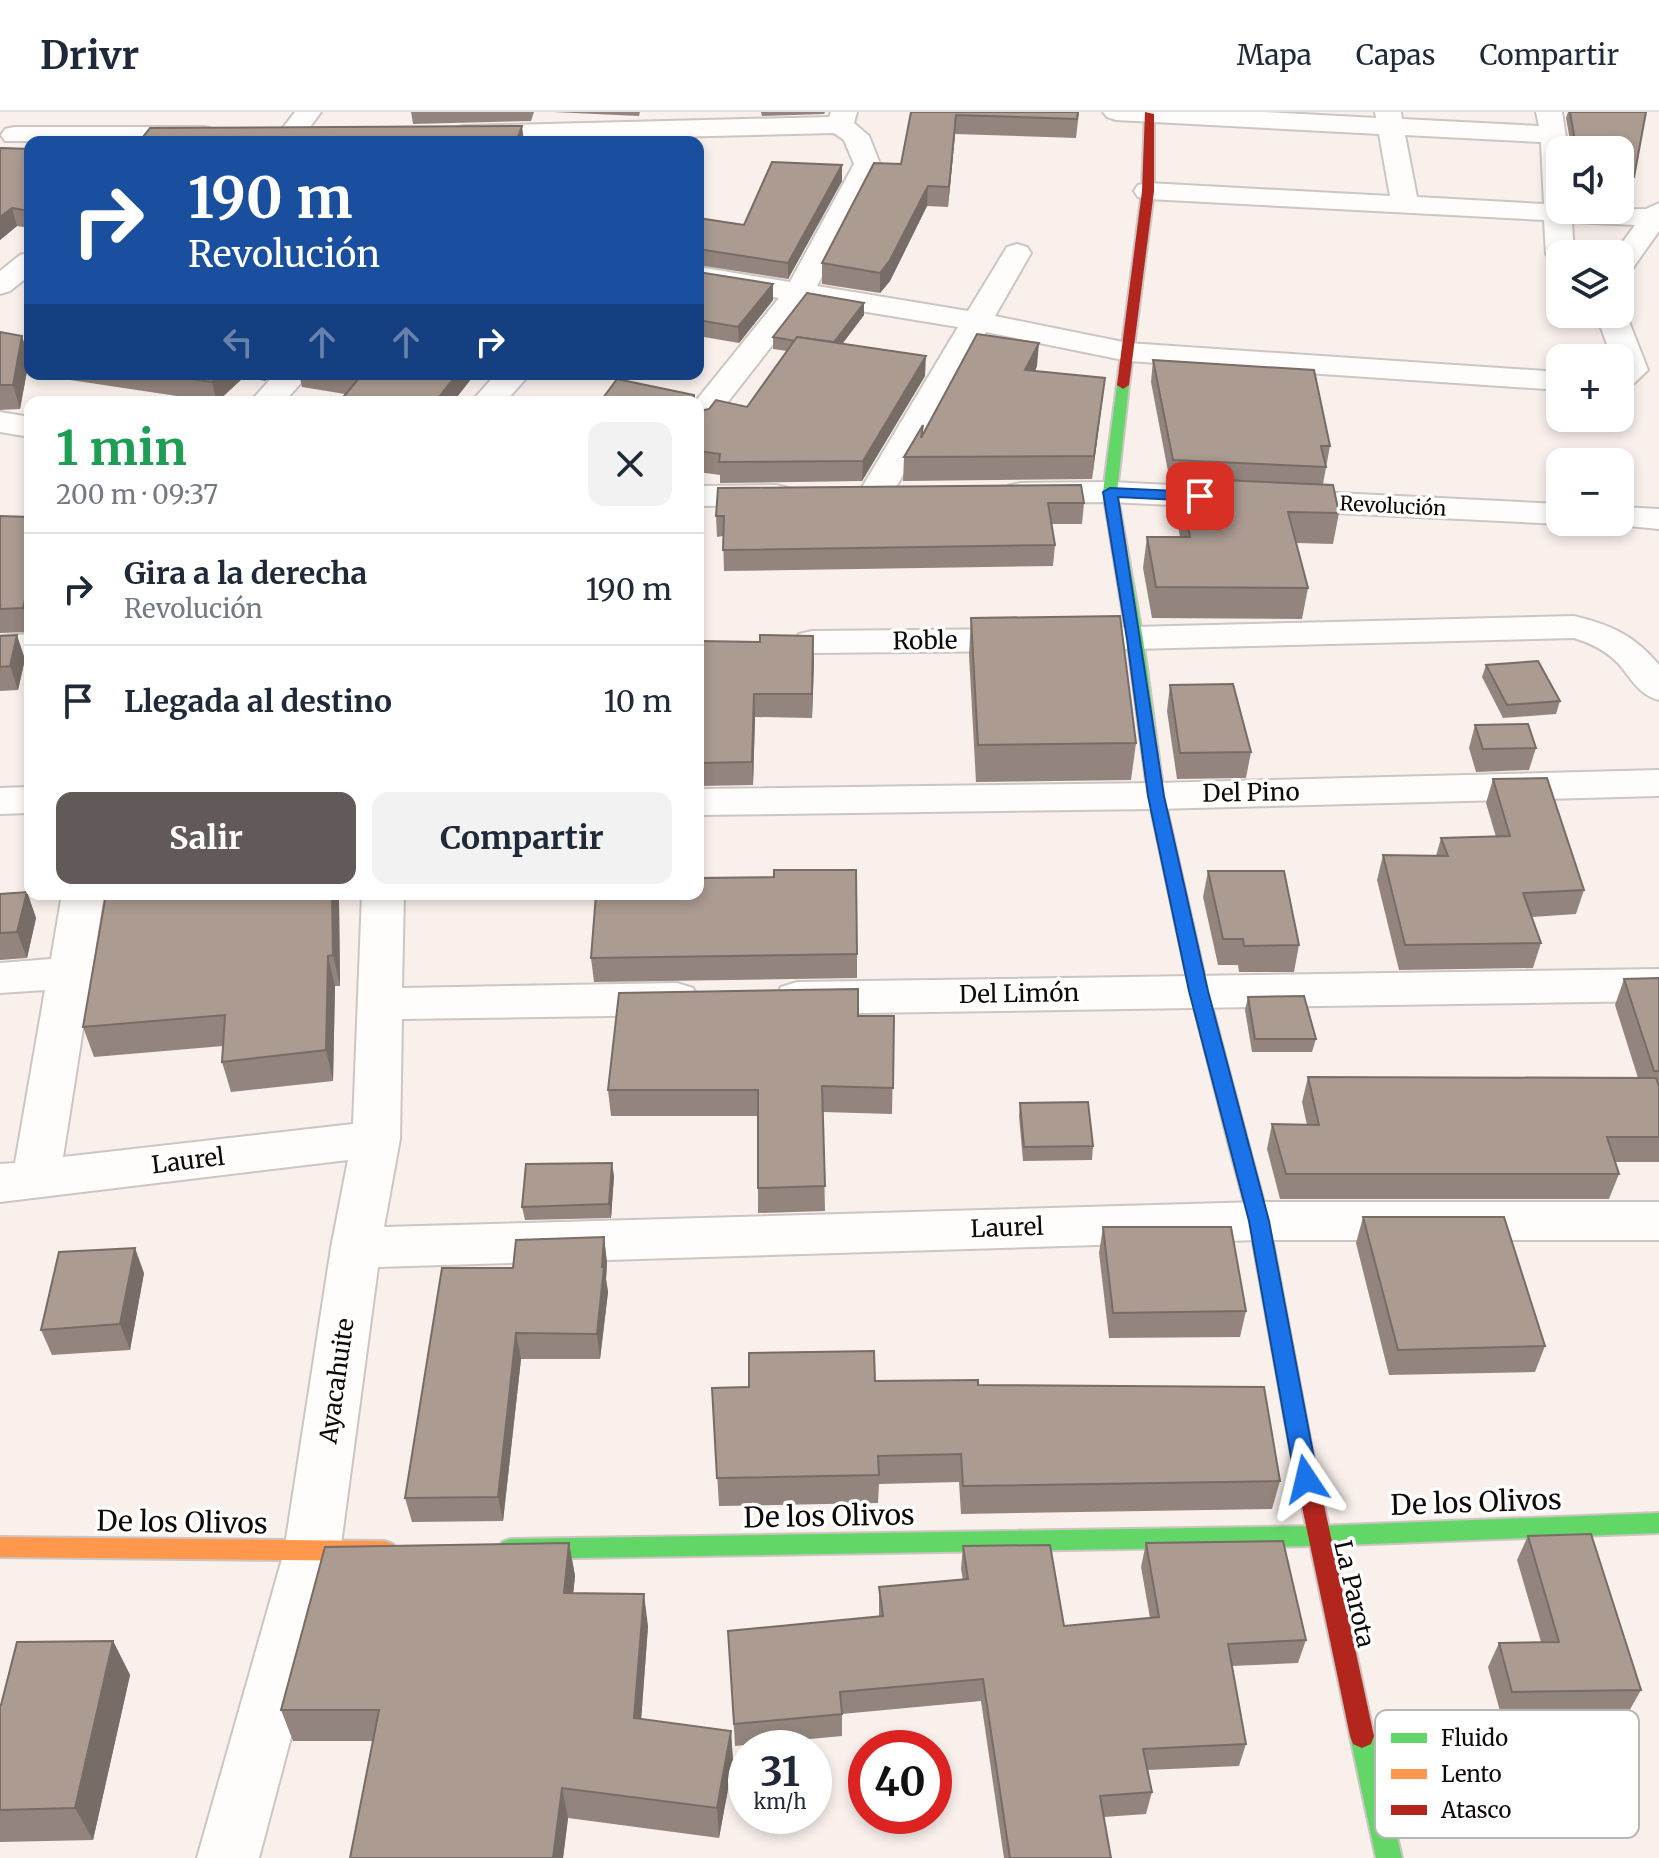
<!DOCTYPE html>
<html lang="es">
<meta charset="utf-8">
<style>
:root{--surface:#fff;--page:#f2f2f3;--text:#1f2937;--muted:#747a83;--line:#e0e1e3;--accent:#615a58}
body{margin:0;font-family:Merriweather,serif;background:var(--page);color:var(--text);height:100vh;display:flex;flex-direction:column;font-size:30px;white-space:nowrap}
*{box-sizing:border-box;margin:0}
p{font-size:26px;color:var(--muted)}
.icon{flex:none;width:44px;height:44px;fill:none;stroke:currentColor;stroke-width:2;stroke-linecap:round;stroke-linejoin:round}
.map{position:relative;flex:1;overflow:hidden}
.sheet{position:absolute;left:24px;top:284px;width:680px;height:504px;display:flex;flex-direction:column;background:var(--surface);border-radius:16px;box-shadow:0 4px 12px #0003}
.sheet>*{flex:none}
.top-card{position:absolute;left:24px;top:24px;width:680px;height:244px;border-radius:16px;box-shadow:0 4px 12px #0003;background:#1a4fa0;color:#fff;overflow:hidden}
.buttons{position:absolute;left:1546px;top:24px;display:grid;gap:16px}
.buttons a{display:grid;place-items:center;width:88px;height:88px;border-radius:16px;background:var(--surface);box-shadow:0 4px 12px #0003;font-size:40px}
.speed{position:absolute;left:728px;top:1618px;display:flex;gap:16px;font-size:40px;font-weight:700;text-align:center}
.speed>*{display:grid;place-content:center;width:104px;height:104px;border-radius:50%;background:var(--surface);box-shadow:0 4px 12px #0003;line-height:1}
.speed small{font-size:20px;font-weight:400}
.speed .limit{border:12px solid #d22;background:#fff;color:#111}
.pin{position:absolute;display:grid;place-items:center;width:68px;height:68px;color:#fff;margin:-34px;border-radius:16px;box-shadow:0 4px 12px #0006}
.me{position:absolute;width:88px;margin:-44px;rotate:350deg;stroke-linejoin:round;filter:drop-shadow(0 0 6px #0008)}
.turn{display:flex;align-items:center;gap:28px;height:168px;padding:0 32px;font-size:36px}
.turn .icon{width:104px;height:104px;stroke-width:2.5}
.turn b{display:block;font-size:56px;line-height:68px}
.lanes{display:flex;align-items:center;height:76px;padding:0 32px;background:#0003;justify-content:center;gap:40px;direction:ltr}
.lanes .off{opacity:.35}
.round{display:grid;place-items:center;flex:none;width:84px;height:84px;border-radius:16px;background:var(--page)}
.head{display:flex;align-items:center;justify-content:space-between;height:136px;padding:0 32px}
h1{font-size:48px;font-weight:700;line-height:60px;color:#1e9e55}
.button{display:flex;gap:16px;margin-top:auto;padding:16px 32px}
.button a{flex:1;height:92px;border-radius:16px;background:var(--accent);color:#fff;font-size:32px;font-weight:700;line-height:92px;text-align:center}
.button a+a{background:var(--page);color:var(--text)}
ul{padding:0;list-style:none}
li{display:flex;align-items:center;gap:24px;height:112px;padding:0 32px;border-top:2px solid var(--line)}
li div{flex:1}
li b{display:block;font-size:30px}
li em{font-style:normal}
header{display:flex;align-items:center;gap:48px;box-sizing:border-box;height:112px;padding:0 40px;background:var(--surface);border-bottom:2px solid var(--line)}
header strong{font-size:38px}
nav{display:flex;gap:44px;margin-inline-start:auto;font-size:28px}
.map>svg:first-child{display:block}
</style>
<header>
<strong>Drivr</strong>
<nav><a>Mapa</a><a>Capas</a><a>Compartir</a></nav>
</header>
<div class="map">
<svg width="1659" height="1746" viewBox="0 0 1659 1746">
<rect width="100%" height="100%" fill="#f9f0ec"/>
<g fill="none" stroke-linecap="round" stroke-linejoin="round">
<defs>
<g id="street">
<polygon points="295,0 321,0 299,30 278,30 275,26"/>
<polygon points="831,0 857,0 854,11 869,24 880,52 817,174 968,199 1007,135 1017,132 1027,135 1031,141 995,204 1128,231 1560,260 1560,278 1128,249 986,220 892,382 887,389 875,392 863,389 858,382 958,215 806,190 709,314 698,317 698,290 695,290 779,186 698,173 698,155 790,170 854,52 844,28 834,21 464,30 455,28 451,22 455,16 464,14 829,5"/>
<path d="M 1103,0 L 1264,0 L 1376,6 L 1375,0 L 1401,0 L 1402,7 L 1539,14 L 1536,0 L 1562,0 L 1568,38 L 1560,38 L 1560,98 L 1646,97 L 1659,91 L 1659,119 L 1630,160 L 1620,163 L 1620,142 L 1614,142 L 1635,113 L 1572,110 L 1574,142 L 1560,142 L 1560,151 L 1550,148 L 1546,142 L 1544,108 L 1148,87 L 1138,85 L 1134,79 L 1138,73 L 1148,71 L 1390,84 L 1379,22 L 1116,8 L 1107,5 ZM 1405,23 L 1541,30 L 1544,92 L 1417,85 Z"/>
<polygon points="14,15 204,15 213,17 217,23 208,30 5,29 1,23 5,17"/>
<polygon points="30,140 30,163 10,179 0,182 0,159 20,143"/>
<polygon points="1620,195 1626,202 1648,258 1631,274 1620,276 1620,246 1612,246 1596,202 1620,202"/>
<polygon points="275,262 309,262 284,290 250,290"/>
<polygon points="496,262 530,262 505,290 471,290"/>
<polygon points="0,300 30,305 30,325 0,320"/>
<polygon points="1110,370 1560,392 1560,410 1569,410 1560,412 1110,390 1020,391 1008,388 1003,381 1008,374 1020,371"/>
<polygon points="776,373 788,376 793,383 788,390 776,393 698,394 698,374"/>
<polygon points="1620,395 1659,397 1659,417 1608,412 1606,410 1620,410"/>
<path d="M 1574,504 C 1611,513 1634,523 1659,553 L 1659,588 C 1639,583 1631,566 1618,551 C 1605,538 1591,531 1574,526 L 1094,538 L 1081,535 L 1076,527 L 1081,519 L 1094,516 Z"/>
<polygon points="1030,517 1043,520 1048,528 1043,536 1030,539 812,541 799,538 794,530 799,522 812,519"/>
<polygon points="30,522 30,544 0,546 0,524"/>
<polygon points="1659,658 1659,684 1156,697 698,703 698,677 1156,671"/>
<polygon points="30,675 30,701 0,702 0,676"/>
<polygon points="62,782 104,782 63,1045 353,1012 362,782 404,782 402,876 677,871 693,876 699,887 693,898 677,903 402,907 400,1027 384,1115 1259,1090 1659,1090 1659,1128 1259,1128 378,1155 340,1440 259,1746 197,1746 284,1440 331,1136 348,1048 0,1090 0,1052 15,1051 45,878 0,881 0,851 51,847"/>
<polygon points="1659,857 1659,889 797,902 781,897 775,886 781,875 797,870"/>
</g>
<g id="fast">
<polygon points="1123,269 1129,273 1117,380 1143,527 1164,684 1208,879 1250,1038 1247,1043 1233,1043 1230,1038 1190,879 1148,684 1127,527 1103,380 1117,273"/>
<polygon points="1659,1401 1659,1421 1317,1434 510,1447 502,1444 499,1437 502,1430 510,1427 1317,1414"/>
<polygon points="1362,1612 1371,1616 1374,1624 1402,1746 1376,1746 1350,1624 1353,1616"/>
</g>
<g id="slow">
<polygon points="1240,1031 1247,1033 1250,1038 1269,1109 1313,1342 1310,1349 1302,1352 1294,1349 1291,1342 1249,1109 1230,1038 1233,1033"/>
<polygon points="0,1425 385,1429 393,1432 396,1439 393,1446 385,1449 0,1445"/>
</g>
<g id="jam">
<polygon points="1145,0 1154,2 1154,79 1129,273 1123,277 1117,273 1142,79"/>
<polygon points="1302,1332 1310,1335 1313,1342 1374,1624 1371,1632 1362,1636 1353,1632 1350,1624 1291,1342 1294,1335"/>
</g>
</defs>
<use href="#street" stroke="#ccc5c2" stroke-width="4"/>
<use href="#fast" stroke="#ccc5c2" stroke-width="4"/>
<use href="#slow" stroke="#ccc5c2" stroke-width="4"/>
<use href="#jam" stroke="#ccc5c2" stroke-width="4"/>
<use href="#street" fill="#fefdfc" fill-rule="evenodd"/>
<use href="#fast" fill="#63d668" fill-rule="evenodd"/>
<use href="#slow" fill="#ff974d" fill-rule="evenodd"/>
<use href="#jam" fill="#b3261e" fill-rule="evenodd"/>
</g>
<g fill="#93857d">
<polygon points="411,0 534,0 531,9 413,12"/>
<polygon points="553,0 640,0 639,4"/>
<polygon points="761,0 825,0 824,2 762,4"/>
<polygon points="911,0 1079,0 1076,26 955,22 948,95 927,94 890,169 880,181 822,172 822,151 901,52"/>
<polygon points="1568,0 1646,0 1634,65 1630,77 1628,76 1625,88 1620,87 1620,38 1571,38 1571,34 1566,6"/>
<polygon points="0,35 30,37 30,116 17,114 0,128"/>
<polygon points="842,53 842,69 788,167 698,153 698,106 744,113"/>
<polygon points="698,160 773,172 773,188 739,231 698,224"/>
<polygon points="864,203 842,232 925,264 862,369 720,371 720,363 698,360 698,299 747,295 787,239 773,237 773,225"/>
<polygon points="0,220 22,224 29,248 20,297 0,298"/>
<polygon points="1153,248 1330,334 1323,372 1339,401 1333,432 1296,431 1308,476 1302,507 1152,506 1143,456 1147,425 1180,425 1175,396 1178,370 1170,370 1151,270"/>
<polygon points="1037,254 1035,259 1105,266 1092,367 903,369 904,345 922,324"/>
<polygon points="56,262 272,262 265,269 244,265 217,290 57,266"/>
<polygon points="299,262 475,262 453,290 340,290 340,289 345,282 302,275"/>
<polygon points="718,376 1084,391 1082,412 1051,412 1055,433 1053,454 724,459 723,424 717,425 716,404"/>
<polygon points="0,404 30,405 30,520 0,521"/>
<polygon points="971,506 1136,631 1131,668 976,670 969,543"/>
<polygon points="0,524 25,547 18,578 0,579"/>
<polygon points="698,547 814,547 812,606 755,605 753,673 698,674"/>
<polygon points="1486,553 1560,589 1556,602 1503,606 1482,565"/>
<polygon points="1170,573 1251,640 1246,666 1177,667 1167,599"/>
<polygon points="1475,613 1536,636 1529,658 1476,660 1469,636"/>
<polygon points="1493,667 1584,778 1576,802 1532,805 1541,831 1533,856 1399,858 1377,768 1383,743 1436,744 1441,726 1496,725 1486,691"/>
<polygon points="1208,759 1299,833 1294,860 1239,860 1238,853 1218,853 1203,785"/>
<polygon points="27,780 36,806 27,846 0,848 0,782"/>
<polygon points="106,782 345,782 345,788 339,788 340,874 335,874 333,969 231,980 222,950 223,934 94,945 83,915"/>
<polygon points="533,782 593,782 593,786 533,784"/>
<polygon points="857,842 857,866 594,870 591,846"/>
<polygon points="1659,866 1659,1050 1615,1050 1619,1062 1609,1087 1280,1087 1267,1037 1272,1012 1307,1013 1302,990 1308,965 1638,966 1615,893 1624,867"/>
<polygon points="1248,885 1316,927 1312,940 1252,940 1245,898"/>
<polygon points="858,904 894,904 892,1002 823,1000 825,1099 758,1101 758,1004 611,1004 608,978"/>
<polygon points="1020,991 1093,1034 1092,1048 1023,1049 1019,1004"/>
<polygon points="614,1064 611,1106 525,1108 522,1095"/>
<polygon points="1363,1105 1545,1234 1535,1260 1389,1263 1356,1131"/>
<polygon points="1103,1115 1246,1199 1240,1225 1109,1226 1099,1141"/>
<polygon points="604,1125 607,1151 606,1167 608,1180 600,1247 521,1247 503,1409 412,1410 405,1386 513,1156"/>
<polygon points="144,1161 130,1238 52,1243 41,1218"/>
<polygon points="875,1269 978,1273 1280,1369 1272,1397 961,1402 959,1370 879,1372 878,1391 719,1394 712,1276"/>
<polygon points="1528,1424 1641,1578 1628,1601 1501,1603 1488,1555 1499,1531 1541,1530 1517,1448"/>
<polygon points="569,1431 575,1464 573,1481 648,1514 641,1607 731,1619 733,1650 719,1726 568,1706 563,1746 350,1746 373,1629 293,1629 281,1598"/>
<polygon points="1146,1431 1306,1528 1298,1551 1232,1554 1246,1632 1239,1654 1147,1658 1152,1680 1146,1702 1104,1705 1111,1746 1004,1746 981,1589 842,1602 842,1624 735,1634 728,1519 879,1505 879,1475 963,1468 961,1457 963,1434 1064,1514 1150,1506 1141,1455"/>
<polygon points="113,1529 130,1563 93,1728 0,1730 0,1593"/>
</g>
<g fill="#786c66">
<polygon points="956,3 955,22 948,95 949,75"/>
<polygon points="522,14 524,30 516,30"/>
<polygon points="842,53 842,69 788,167 788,151"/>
<polygon points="928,74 927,94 890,169 880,181 880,161"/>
<polygon points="12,96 17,114 0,128 0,105"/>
<polygon points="773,172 773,188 739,231 738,215"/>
<polygon points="864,191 864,203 831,247 831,235"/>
<polygon points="22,224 29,248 20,297 13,273"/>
<polygon points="1039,231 1037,254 1024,281 1025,258"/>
<polygon points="926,244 925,264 862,369 863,349"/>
<polygon points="221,262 243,262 244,265 217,290 212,270"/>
<polygon points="264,262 272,262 265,269"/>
<polygon points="457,262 475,262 453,290 435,290"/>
<polygon points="1105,266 1102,290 1092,367 1094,344"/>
<polygon points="30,467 30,516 23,496"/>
<polygon points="17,523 25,547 18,578 10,554"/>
<polygon points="813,524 814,547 812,606 812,582"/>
<polygon points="754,582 755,605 753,673 752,650"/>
<polygon points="27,780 36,806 27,846 17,820"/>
<polygon points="332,782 337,782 339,788 340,874 333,843"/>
<polygon points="328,844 335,874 333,969 326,938"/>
<polygon points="612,1051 614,1064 611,1106 609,1092"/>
<polygon points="604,1125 607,1151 606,1167 608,1180 600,1247 597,1222"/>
<polygon points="135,1136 144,1161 130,1238 120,1212"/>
<polygon points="516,1221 521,1247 503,1409 498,1385"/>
<polygon points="569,1431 575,1464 570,1514 564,1481"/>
<polygon points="644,1482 648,1514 639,1637 634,1606"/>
<polygon points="113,1529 130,1563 93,1728 75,1696"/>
<polygon points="731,1619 733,1650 719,1726 717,1696"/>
<polygon points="562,1676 568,1706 563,1746 553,1746"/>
</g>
<g fill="#ab9b91" stroke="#786c66" stroke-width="2">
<polygon points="911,0 1078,0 1077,7 956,3 949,75 928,74 890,148 880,161 822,151 874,51 901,52"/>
<polygon points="1570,0 1646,0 1634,65 1630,65 1628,76 1620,75 1620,38 1571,38 1574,23"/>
<polygon points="522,14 516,30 139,30 150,16"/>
<polygon points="0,36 30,37 30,99 12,96 0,105"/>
<polygon points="772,50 842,53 788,151 698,137 698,106 744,113"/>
<polygon points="698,160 773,172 738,215 698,208"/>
<polygon points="807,181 864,191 834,230 797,225 795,229 773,225"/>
<polygon points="0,220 22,224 13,273 0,273"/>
<polygon points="977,222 1039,231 1025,258 1105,266 1094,344 904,345 923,313 921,326"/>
<polygon points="797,225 926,244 863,349 719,350 720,342 698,339 698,299 709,297 716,288 747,295"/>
<polygon points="1153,248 1314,258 1330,334 1321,334 1326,355 1173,348"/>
<polygon points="155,262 221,262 212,270"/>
<polygon points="338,262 457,262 435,290 350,290 340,289 360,265"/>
<polygon points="617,267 694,283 694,290 600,290"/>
<polygon points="1179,366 1333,373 1339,401 1288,400 1308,476 1156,475 1147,425 1190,425"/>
<polygon points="1081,373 1084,391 1048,391 1055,433 723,438 724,404 716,404 718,376"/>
<polygon points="0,404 30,405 30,467 23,496 0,497"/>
<polygon points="1120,504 1136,631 978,633 971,506"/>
<polygon points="17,523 10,554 0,555 0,524"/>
<polygon points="760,523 813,524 812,582 754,582 752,650 698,651 698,547 700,529 760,530"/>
<polygon points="1538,549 1560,589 1507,593 1486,553"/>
<polygon points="1233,572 1251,640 1180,641 1170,573"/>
<polygon points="1528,612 1536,636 1483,637 1475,613"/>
<polygon points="1547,666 1584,778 1523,781 1541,831 1405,833 1383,743 1448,744 1441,726 1510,724 1493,667"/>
<polygon points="774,758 856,758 857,842 591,846 596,782 698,782 698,766 774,765"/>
<polygon points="1208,759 1284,759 1299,833 1244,834 1243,827 1223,827"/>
<polygon points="27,780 17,820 0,821 0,782"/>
<polygon points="106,782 332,782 333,843 328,844 326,938 222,950 225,903 83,915"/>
<polygon points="1659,866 1659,959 1654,959 1624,867"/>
<polygon points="858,877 858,904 894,904 893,976 822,974 825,1074 758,1076 758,978 608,978 619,881"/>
<polygon points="1304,884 1316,927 1255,927 1248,885"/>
<polygon points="1308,965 1656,966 1659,974 1659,1025 1607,1025 1619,1062 1286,1062 1272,1012 1319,1013"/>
<polygon points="1088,990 1093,1034 1024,1035 1020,991"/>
<polygon points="612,1051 609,1092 522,1095 526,1052"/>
<polygon points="1363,1105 1504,1105 1545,1234 1398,1238"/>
<polygon points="1103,1115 1231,1115 1246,1199 1113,1201"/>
<polygon points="604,1125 602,1155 604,1155 597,1222 516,1221 498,1385 405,1386 442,1156 513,1156 516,1128"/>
<polygon points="135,1136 120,1212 41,1218 59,1140"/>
<polygon points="874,1239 875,1269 978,1268 978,1273 1264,1275 1280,1369 963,1374 961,1342 878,1344 879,1363 717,1366 712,1276 749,1275 749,1241"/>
<polygon points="1591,1422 1641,1578 1512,1580 1499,1531 1559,1530 1528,1424"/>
<polygon points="1283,1429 1306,1528 1228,1532 1246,1632 1143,1637 1152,1680 1100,1684 1111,1746 1010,1746 983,1567 840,1580 842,1602 734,1612 728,1519 883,1504 879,1475 968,1467 963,1434 1050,1433 1064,1514 1159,1505 1146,1431"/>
<polygon points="569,1431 564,1481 644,1482 634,1606 731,1619 717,1696 562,1676 553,1746 350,1746 379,1598 281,1598 325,1435"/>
<polygon points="113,1529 75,1696 0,1698 0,1593 1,1593 17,1530"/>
</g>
<polygon fill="#1a73e8" stroke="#114b97" stroke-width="2" points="1110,376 1200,380 1207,384 1200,389 1118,385 1164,684 1208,879 1269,1109 1318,1367 1314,1374 1306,1376 1298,1374 1295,1367 1249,1109 1189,879 1148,684 1127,527 1103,380"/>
<g text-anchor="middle" stroke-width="7" stroke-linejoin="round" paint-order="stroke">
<g font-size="20" fill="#0f0a08" stroke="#fff">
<text transform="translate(1393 394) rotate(3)" y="7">Revolución</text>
</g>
<g font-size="24" fill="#0f0a08" stroke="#fff">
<text transform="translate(925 529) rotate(-1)" y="8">Roble</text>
<text transform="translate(1251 681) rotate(-1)" y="8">Del Pino</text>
<text transform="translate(1019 882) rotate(-1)" y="8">Del Limón</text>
<text transform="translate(188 1049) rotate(-7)" y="8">Laurel</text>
<text transform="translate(1007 1116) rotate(-2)" y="8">Laurel</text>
<text transform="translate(337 1269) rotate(-82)" y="8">Ayacahuite</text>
<text transform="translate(1354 1482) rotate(77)" y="8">La Parota</text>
</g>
<g font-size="28" fill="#0f0a08" stroke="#fff">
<text transform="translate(1476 1390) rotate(-2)" y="10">De los Olivos</text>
<text transform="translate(829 1404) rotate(-1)" y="10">De los Olivos</text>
<text transform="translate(182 1410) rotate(1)" y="10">De los Olivos</text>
</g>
</g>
<rect x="1375" y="1598" width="264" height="128" rx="12" fill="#fff" stroke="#b7b6b5" stroke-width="2"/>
<rect x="1391" y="1621" width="36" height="10" fill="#63d668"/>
<rect x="1391" y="1657" width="36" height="10" fill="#ff974d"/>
<rect x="1391" y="1693" width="36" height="10" fill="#b3261e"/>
<g font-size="22" fill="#0f0a08">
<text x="1441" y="1634">Fluido</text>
<text x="1441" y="1670">Lento</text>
<text x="1441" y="1706">Atasco</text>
</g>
</svg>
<div class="buttons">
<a><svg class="icon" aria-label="sound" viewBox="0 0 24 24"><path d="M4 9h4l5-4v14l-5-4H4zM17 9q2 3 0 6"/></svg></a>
<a><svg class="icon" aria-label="layers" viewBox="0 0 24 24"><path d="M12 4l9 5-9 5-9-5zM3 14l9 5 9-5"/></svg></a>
<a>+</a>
<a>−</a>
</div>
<div class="speed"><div>31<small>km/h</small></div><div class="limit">40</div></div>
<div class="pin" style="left:1200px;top:384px;background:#d93025"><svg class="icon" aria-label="arrive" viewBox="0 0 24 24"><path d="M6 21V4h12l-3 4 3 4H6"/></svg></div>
<svg class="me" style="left:1306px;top:1367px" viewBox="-20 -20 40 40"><path d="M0-17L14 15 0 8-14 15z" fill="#1a73e8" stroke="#fff" stroke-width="4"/></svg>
<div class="top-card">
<div class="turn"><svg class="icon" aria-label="right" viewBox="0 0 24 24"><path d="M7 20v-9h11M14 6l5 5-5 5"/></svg><div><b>190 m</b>Revolución</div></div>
<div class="lanes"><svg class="icon off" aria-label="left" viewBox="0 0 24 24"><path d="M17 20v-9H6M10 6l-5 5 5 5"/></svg><svg class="icon off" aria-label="ahead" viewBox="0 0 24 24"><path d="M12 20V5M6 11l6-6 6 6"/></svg><svg class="icon off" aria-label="ahead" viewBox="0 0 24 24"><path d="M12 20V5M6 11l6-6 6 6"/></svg><svg class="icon" aria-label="right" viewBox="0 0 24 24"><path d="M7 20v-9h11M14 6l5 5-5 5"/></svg></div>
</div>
<section class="sheet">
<div class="head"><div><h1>1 min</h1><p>200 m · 09:37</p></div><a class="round"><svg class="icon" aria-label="close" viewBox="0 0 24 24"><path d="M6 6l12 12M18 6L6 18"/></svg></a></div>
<ul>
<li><svg class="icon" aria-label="right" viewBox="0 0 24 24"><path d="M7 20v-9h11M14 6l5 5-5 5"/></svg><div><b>Gira a la derecha</b><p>Revolución</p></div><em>190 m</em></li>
<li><svg class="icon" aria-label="arrive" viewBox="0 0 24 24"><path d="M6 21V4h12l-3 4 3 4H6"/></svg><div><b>Llegada al destino</b></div><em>10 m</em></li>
</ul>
<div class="button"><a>Salir</a><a>Compartir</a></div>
</section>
</div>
